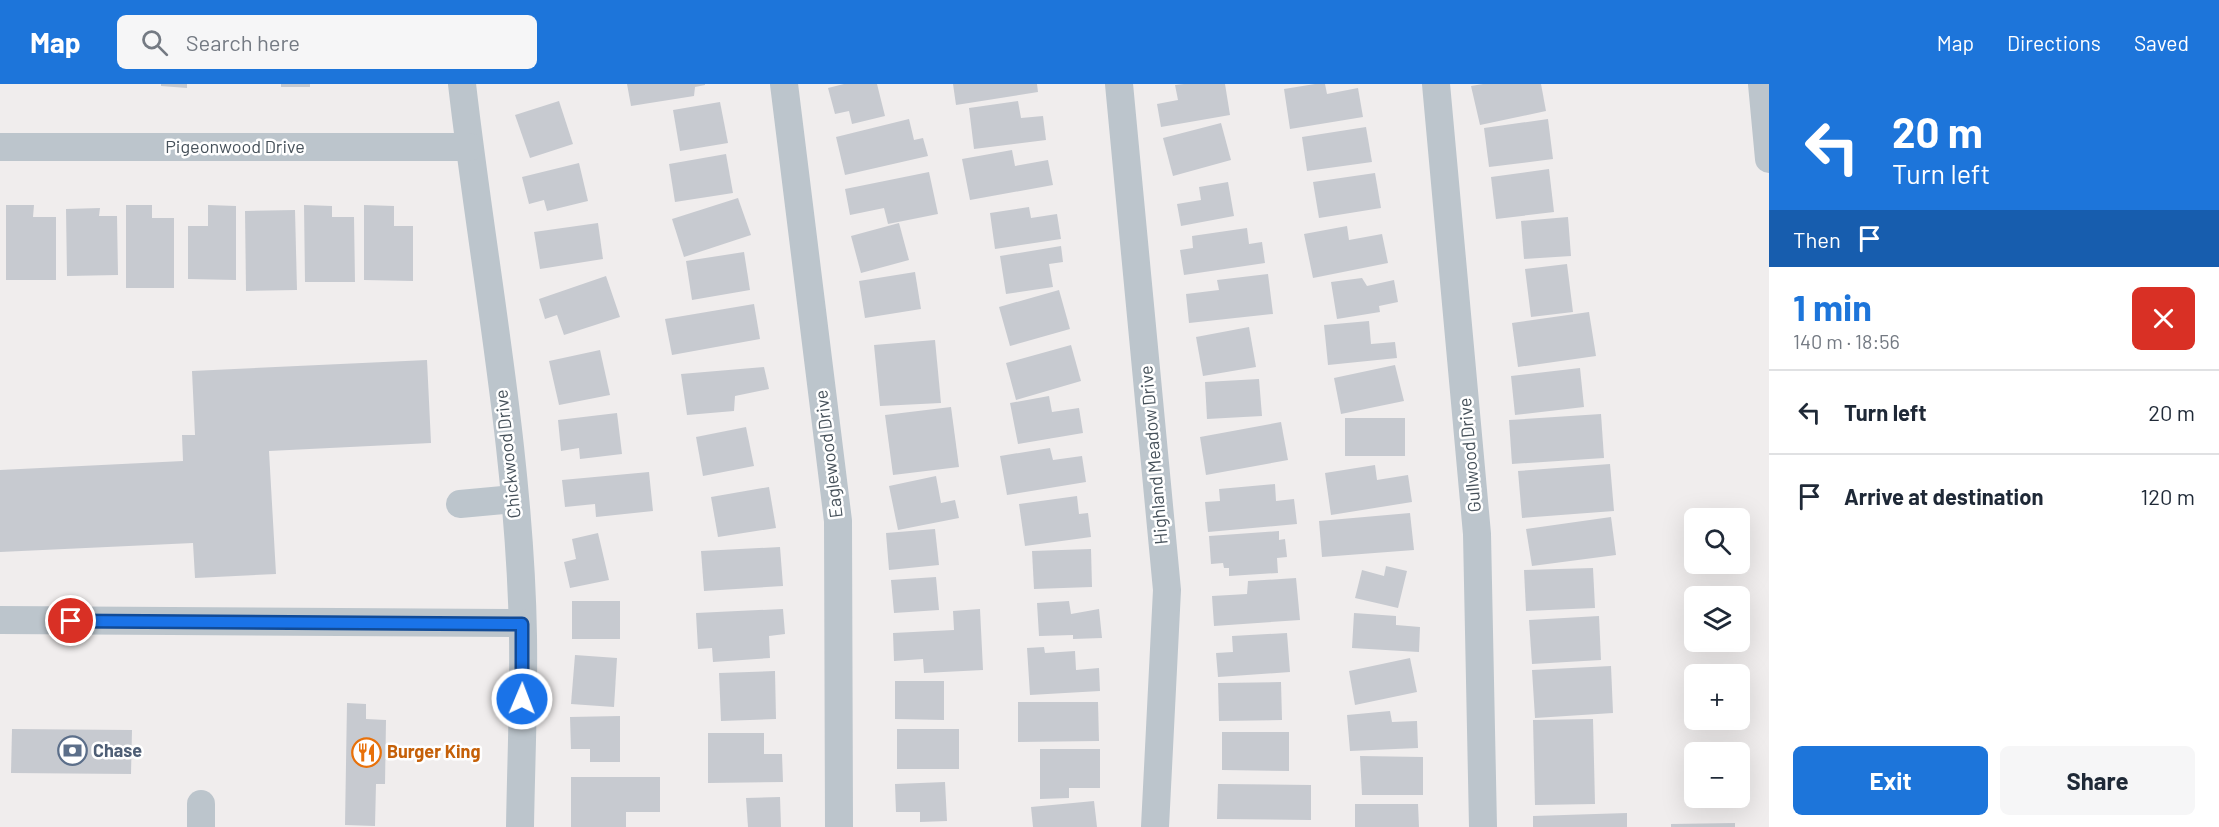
<!DOCTYPE html>
<meta charset="utf-8">
<style>
:root{--surface:#fff;--page:#f6f6f7;--text:#1f2937;--muted:#747a83;--line:#e0e1e3;--accent:#1d75da}
body{margin:0;font-family:Barlow,sans-serif;background:var(--page);color:var(--text);height:100vh;display:flex;flex-direction:column;font-size:22px;white-space:nowrap}
*{box-sizing:border-box;margin:0}
p{font-size:20px;color:var(--muted)}
.icon{flex:none;width:33px;height:33px;fill:none;stroke:currentColor;stroke-width:2;stroke-linecap:round;stroke-linejoin:round}
.map{position:relative;flex:1;overflow:hidden}
.sheet{display:flex;flex-direction:column;background:var(--surface);width:450px}
.sheet>*{flex:none}
.hud{background:#1d75da;color:#fff;overflow:hidden}
.controls{position:absolute;left:1684px;top:424px;display:grid;gap:12px}
.controls a{display:grid;place-items:center;width:66px;height:66px;border-radius:9px;background:var(--surface);box-shadow:0 6px 24px #0002;font-size:30px}
.pin{position:absolute;display:grid;place-items:center;width:51px;height:51px;color:#fff;margin:-26px;border:3px solid #fff;border-radius:50%;box-shadow:0 2px 6px #0007}
.me{position:absolute;width:66px;margin:-33px;rotate:1deg;stroke-linejoin:round;filter:drop-shadow(0 0 4px #0008)}
.turn{display:flex;align-items:center;gap:21px;height:126px;padding:0 24px;font-size:27px}
.turn .icon{width:78px;height:78px;stroke-width:2.5}
.turn b{display:block;font-size:42px;line-height:51px}
.then{display:flex;align-items:center;height:57px;padding:0 24px;background:#0003;gap:12px;font-size:22px}
.round{display:grid;place-items:center;flex:none;width:63px;height:63px;border-radius:9px;background:var(--page)}
.overview{display:flex;align-items:center;justify-content:space-between;height:102px;padding:0 24px}
h1{font-size:36px;font-weight:700;line-height:45px;color:var(--accent)}
.primary-button{display:flex;gap:12px;margin-top:auto;padding:12px 24px}
.primary-button a{flex:1;height:69px;border-radius:9px;background:var(--accent);color:#fff;font-size:24px;font-weight:700;line-height:69px;text-align:center}
.primary-button a+a{background:var(--page);color:var(--text)}
ul{padding:0;list-style:none}
li{display:flex;align-items:center;gap:18px;height:84px;padding:0 24px;border-top:2px solid var(--line)}
li div{flex:1}
li b{display:block;font-size:22px}
li em{font-style:normal}
header{display:flex;align-items:center;gap:36px;box-sizing:border-box;height:84px;padding:0 30px;background:var(--accent);color:#fff}
header strong{font-size:28px}
nav{display:flex;gap:33px;margin-inline-start:auto;font-size:21px}
.search{width:420px;height:54px;background:var(--page);display:flex;align-items:center;gap:15px;box-sizing:border-box;padding:0 21px;border-radius:9px;color:var(--muted);font-size:22px}
main{display:flex;flex:1;min-height:0}
.map>svg:first-child{display:block}
</style>
<header>
<strong>Map</strong>
<div class="search"><svg class="icon" aria-label="search" viewBox="0 0 24 24"><circle cx="10" cy="10" r="6"/><path d="M15 15l6 6"/></svg>Search here</div>
<nav><a>Map</a><a>Directions</a><a>Saved</a></nav>
</header>
<main>
<div class="map">
<svg width="1769" height="743" viewBox="0 0 1769 743">
<rect width="100%" height="100%" fill="#f0eded"/>
<g fill="#c7cad0">
<polygon points="161,0 187,0 187,4 161,2"/>
<rect x="281" y="0" width="29" height="3"/>
<polygon points="627,0 705,0 705,1 695,3 694,12 631,22"/>
<polygon points="844,0 877,0 885,32 852,40 849,27 835,30 828,4"/>
<polygon points="953,0 1037,0 1038,8 956,21"/>
<polygon points="1184,0 1225,0 1230,31 1161,43 1157,20 1178,16 1175,1"/>
<polygon points="1315,0 1325,0 1327,10 1358,4 1363,33 1290,45 1284,5"/>
<polygon points="1483,0 1541,0 1546,27 1480,41 1471,2"/>
<polygon points="559,17 573,60 530,74 515,31"/>
<polygon points="1018,17 1021,34 1043,32 1046,56 974,65 969,24"/>
<polygon points="720,18 728,59 680,67 673,26"/>
<polygon points="909,35 914,56 923,54 928,72 845,91 836,53"/>
<polygon points="1548,35 1553,75 1489,83 1484,44"/>
<polygon points="1221,39 1231,76 1173,92 1163,54"/>
<polygon points="1366,43 1372,78 1307,87 1302,53"/>
<polygon points="1012,66 1015,82 1048,76 1053,101 970,116 962,75"/>
<polygon points="726,70 733,109 675,118 669,80"/>
<polygon points="579,79 588,117 547,127 544,116 529,120 522,93"/>
<polygon points="1549,85 1554,128 1496,135 1491,93"/>
<polygon points="929,88 938,130 888,140 884,124 850,131 845,105"/>
<polygon points="1375,89 1381,124 1319,134 1313,98"/>
<polygon points="1228,98 1234,132 1181,142 1177,120 1201,116 1199,103"/>
<polygon points="738,114 751,151 684,173 672,135"/>
<polygon points="6,121 34,121 33,133 56,133 56,196 6,196"/>
<polygon points="126,121 152,121 152,134 174,134 174,204 126,204"/>
<polygon points="208,121 236,122 236,196 188,195 188,142 208,142"/>
<polygon points="304,121 332,122 332,133 354,133 355,198 305,198"/>
<polygon points="364,121 394,122 394,142 413,142 413,197 364,196"/>
<polygon points="1029,123 1031,134 1057,130 1061,155 995,165 990,129"/>
<polygon points="100,124 99,132 117,132 118,191 67,192 66,125"/>
<polygon points="295,126 297,206 246,207 245,127"/>
<polygon points="1568,133 1571,172 1524,175 1521,137"/>
<polygon points="598,139 603,175 540,185 534,148"/>
<polygon points="899,139 909,176 861,189 851,152"/>
<polygon points="1347,142 1349,156 1382,150 1388,179 1313,194 1304,150"/>
<polygon points="1247,144 1249,160 1262,158 1265,179 1184,191 1180,166 1193,164 1192,152"/>
<polygon points="1061,162 1063,178 1049,180 1053,203 1006,210 1000,172"/>
<polygon points="744,168 750,206 692,216 686,177"/>
<polygon points="1567,180 1573,228 1531,233 1525,185"/>
<polygon points="915,188 921,225 865,234 859,197"/>
<polygon points="1268,190 1273,230 1189,239 1186,210 1219,206 1217,196"/>
<polygon points="606,192 620,233 564,251 557,231 545,235 539,215"/>
<polygon points="1362,194 1367,202 1394,196 1398,218 1379,222 1380,228 1337,235 1331,198"/>
<polygon points="1059,206 1070,245 1010,262 999,223"/>
<polygon points="754,220 760,255 672,271 665,235"/>
<polygon points="1589,228 1596,272 1518,283 1512,239"/>
<polygon points="1369,237 1371,260 1395,258 1397,274 1328,281 1324,241"/>
<polygon points="1249,243 1256,283 1203,292 1196,253"/>
<polygon points="935,256 941,319 880,322 874,261"/>
<polygon points="1071,261 1081,297 1016,316 1006,279"/>
<polygon points="600,266 610,311 559,321 549,277"/>
<polygon points="427,276 431,359 269,367 276,490 195,494 193,459 0,468 0,386 183,377 182,351 195,351 192,287"/>
<polygon points="1395,281 1404,317 1341,330 1334,294"/>
<polygon points="764,283 769,305 735,312 734,327 687,331 681,290"/>
<polygon points="1580,284 1584,323 1515,331 1511,292"/>
<polygon points="1259,295 1262,332 1207,335 1205,298"/>
<polygon points="1049,312 1052,328 1079,324 1083,349 1018,360 1010,319"/>
<polygon points="951,323 959,383 893,391 885,331"/>
<polygon points="617,329 622,370 580,375 579,364 561,367 558,336"/>
<polygon points="1601,330 1604,374 1512,380 1509,336"/>
<rect x="1345" y="334" width="60" height="38"/>
<polygon points="1281,338 1288,376 1206,391 1200,353"/>
<polygon points="746,343 754,382 703,392 696,353"/>
<polygon points="1050,364 1053,376 1082,372 1086,398 1007,411 1000,372"/>
<polygon points="1610,380 1614,427 1522,434 1518,387"/>
<polygon points="1375,381 1377,396 1408,391 1412,418 1331,431 1325,389"/>
<polygon points="649,388 653,427 596,433 595,420 565,423 562,396"/>
<polygon points="936,392 941,419 955,416 959,434 898,446 889,402"/>
<polygon points="1275,400 1276,417 1294,415 1297,440 1208,448 1205,418 1220,417 1219,405"/>
<polygon points="769,403 776,444 718,453 711,413"/>
<polygon points="1077,412 1079,430 1088,429 1091,453 1025,462 1019,420"/>
<polygon points="1410,429 1414,466 1322,473 1319,437"/>
<polygon points="1611,433 1616,471 1532,482 1526,445"/>
<polygon points="935,445 939,481 889,486 886,449"/>
<polygon points="1279,447 1279,456 1285,455 1287,473 1277,474 1278,489 1229,492 1229,484 1224,484 1223,479 1211,480 1209,452"/>
<polygon points="598,449 609,496 570,504 564,478 576,475 572,455"/>
<polygon points="780,463 783,502 704,507 701,467"/>
<polygon points="1091,465 1092,503 1034,505 1032,467"/>
<polygon points="1386,482 1407,487 1398,524 1355,514 1362,486 1384,492"/>
<polygon points="1593,484 1595,524 1526,527 1524,486"/>
<polygon points="936,493 939,526 894,529 891,496"/>
<polygon points="1296,494 1300,536 1214,542 1212,512 1247,510 1248,497"/>
<rect x="572" y="517" width="48" height="38"/>
<polygon points="1069,517 1071,530 1099,525 1102,554 1073,555 1073,551 1039,552 1037,519"/>
<polygon points="783,525 785,550 769,552 770,574 713,578 712,564 698,565 696,529"/>
<polygon points="980,525 983,586 924,589 923,575 894,577 893,549 954,546 953,527"/>
<polygon points="1354,529 1396,532 1396,541 1420,543 1419,568 1352,564"/>
<polygon points="1599,532 1601,576 1532,580 1529,536"/>
<polygon points="1287,549 1290,588 1218,593 1216,569 1233,568 1232,552"/>
<polygon points="1044,563 1045,569 1075,567 1076,586 1099,584 1100,607 1030,611 1027,564"/>
<polygon points="575,571 617,574 614,623 571,620"/>
<polygon points="1410,574 1417,608 1355,621 1349,587"/>
<polygon points="1611,582 1613,629 1535,634 1532,586"/>
<polygon points="775,587 776,635 721,637 719,589"/>
<polygon points="895,597 944,597 944,636 895,635"/>
<polygon points="1281,598 1282,636 1219,637 1218,599"/>
<polygon points="1018,618 1098,618 1099,657 1018,658"/>
<polygon points="347,619 366,620 366,635 386,636 385,700 376,700 375,742 345,741"/>
<polygon points="1390,627 1392,638 1417,637 1418,664 1350,667 1347,631"/>
<polygon points="620,632 620,678 590,678 590,665 571,665 570,633"/>
<polygon points="1593,635 1595,720 1535,721 1533,636"/>
<polygon points="12,645 132,646 131,690 11,689"/>
<rect x="897" y="645" width="62" height="40"/>
<polygon points="1222,648 1289,648 1289,687 1222,686"/>
<polygon points="708,649 764,649 764,670 782,670 783,698 708,699"/>
<polygon points="1040,665 1100,665 1100,704 1069,704 1069,714 1040,715"/>
<polygon points="1360,672 1423,673 1423,711 1362,711"/>
<polygon points="571,693 660,693 660,728 626,728 626,743 571,743"/>
<polygon points="945,698 947,737 920,738 920,728 896,728 895,700"/>
<polygon points="1218,700 1311,701 1311,736 1217,735"/>
<polygon points="780,713 781,743 748,743 746,714"/>
<polygon points="1094,717 1097,743 1033,743 1031,723"/>
<polygon points="1355,720 1418,720 1419,743 1355,743"/>
<polygon points="1627,729 1627,743 1533,743 1533,732"/>
<polygon points="1735,739 1735,743 1671,743 1671,740"/>
</g>
<g fill="none" stroke-linecap="round" stroke-linejoin="round">
<g stroke="#bcc5cc" stroke-width="28">
<path d="M 462,0 C 483,183 520,368 523,552 C 524,615 521,679 520,743"/>
<polyline points="784,0 838,437 839,743"/>
<polyline points="1119,0 1167,506 1155,743"/>
<polyline points="1436,0 1477,450 1483,743"/>
<polyline points="1762,0 1769,75"/>
<polyline points="0,63 469,63"/>
<polyline points="460,420 514,415"/>
<polyline points="0,536 522,539"/>
<polyline points="201,743 201,720"/>
</g>
</g>
<g fill="none" stroke-linecap="round" stroke-linejoin="round">
<defs>
<polyline id="route" points="71,537 522,540 522,615"/>
</defs>
<use href="#route" stroke="#114b97" stroke-width="15"/>
<use href="#route" stroke="#1a73e8" stroke-width="10"/>
</g>
<defs>
<symbol id="bank-ring" viewBox="-11 -11 22 22"><circle r="9.5" fill="#fff" stroke="#5c6f8a" stroke-width="1.5"/><path d="M-6-4H6V4H-6ZM0-2.3a2.3 2.3 0 1 0 0 4.6a2.3 2.3 0 1 0 0-4.6Z" fill="#5c6f8a"/></symbol>
<symbol id="restaurant-ring" viewBox="-11 -11 22 22"><circle r="9.5" fill="#fff" stroke="#e8710a" stroke-width="1.5"/><path d="M-5-6h1v4h1v-4h1v4h1v-4h1v5L-1.5 .5V6h-2V.5L-5-1ZM5-6V6H3V1.5H1.5Q1.5-4 5-6Z" fill="#e8710a"/></symbol>
</defs>
<g fill-rule="evenodd">
<use href="#bank-ring" x="56" y="650" width="33" height="33"/>
<use href="#restaurant-ring" x="350" y="652" width="33" height="33"/>
</g>
<g text-anchor="middle" stroke-width="5" stroke-linejoin="round" paint-order="stroke">
<g font-size="18" fill="#46515a" stroke="#fff">
<text x="235" y="69">Pigeonwood Drive</text>
<text transform="translate(508 370) rotate(-96)" y="6">Chickwood Drive</text>
<text transform="translate(829 370) rotate(-97)" y="6">Eaglewood Drive</text>
<text transform="translate(1154 371) rotate(-95)" y="6">Highland Meadow Drive</text>
<text transform="translate(1470 371) rotate(-95)" y="6">Gullwood Drive</text>
</g>
<g font-size="18" font-weight="bold" fill="#4e5e75" stroke="#fff" text-anchor="start">
<text x="93" y="673">Chase</text>
</g>
<g font-size="18" font-weight="bold" fill="#c56008" stroke="#fff" text-anchor="start">
<text x="387" y="674">Burger King</text>
</g>
</g>
</svg>
<div class="controls">
<a><svg class="icon" aria-label="search" viewBox="0 0 24 24"><circle cx="10" cy="10" r="6"/><path d="M15 15l6 6"/></svg></a>
<a><svg class="icon" aria-label="layers" viewBox="0 0 24 24"><path d="M12 4l9 5-9 5-9-5zM3 14l9 5 9-5"/></svg></a>
<a>+</a>
<a>−</a>
</div>
<div class="pin" style="left:71px;top:537px;background:#d93025"><svg class="icon" aria-label="arrive" viewBox="0 0 24 24"><path d="M6 21V4h12l-3 4 3 4H6"/></svg></div>
<svg class="me" style="left:522px;top:615px" viewBox="-20 -20 40 40"><circle r="17" fill="#1a73e8" stroke="#fff" stroke-width="3"/><path d="M0-11L8 9 0 5-8 9z" fill="#fff"/></svg>
</div>
<section class="sheet">
<div class="hud">
<div class="turn"><svg class="icon" aria-label="left" viewBox="0 0 24 24"><path d="M17 20v-9H6M10 6l-5 5 5 5"/></svg><div><b>20 m</b>Turn left</div></div>
<div class="then">Then<svg class="icon" aria-label="arrive" viewBox="0 0 24 24"><path d="M6 21V4h12l-3 4 3 4H6"/></svg></div>
</div>
<div class="overview"><div><h1>1 min</h1><p>140 m · 18:56</p></div><a class="round" style="background:#d93025;color:#fff"><svg class="icon" aria-label="close" viewBox="0 0 24 24"><path d="M6 6l12 12M18 6L6 18"/></svg></a></div>
<ul>
<li><svg class="icon" aria-label="left" viewBox="0 0 24 24"><path d="M17 20v-9H6M10 6l-5 5 5 5"/></svg><div><b>Turn left</b></div><em>20 m</em></li>
<li><svg class="icon" aria-label="arrive" viewBox="0 0 24 24"><path d="M6 21V4h12l-3 4 3 4H6"/></svg><div><b>Arrive at destination</b></div><em>120 m</em></li>
</ul>
<div class="primary-button"><a>Exit</a><a>Share</a></div>
</section>
</main>
